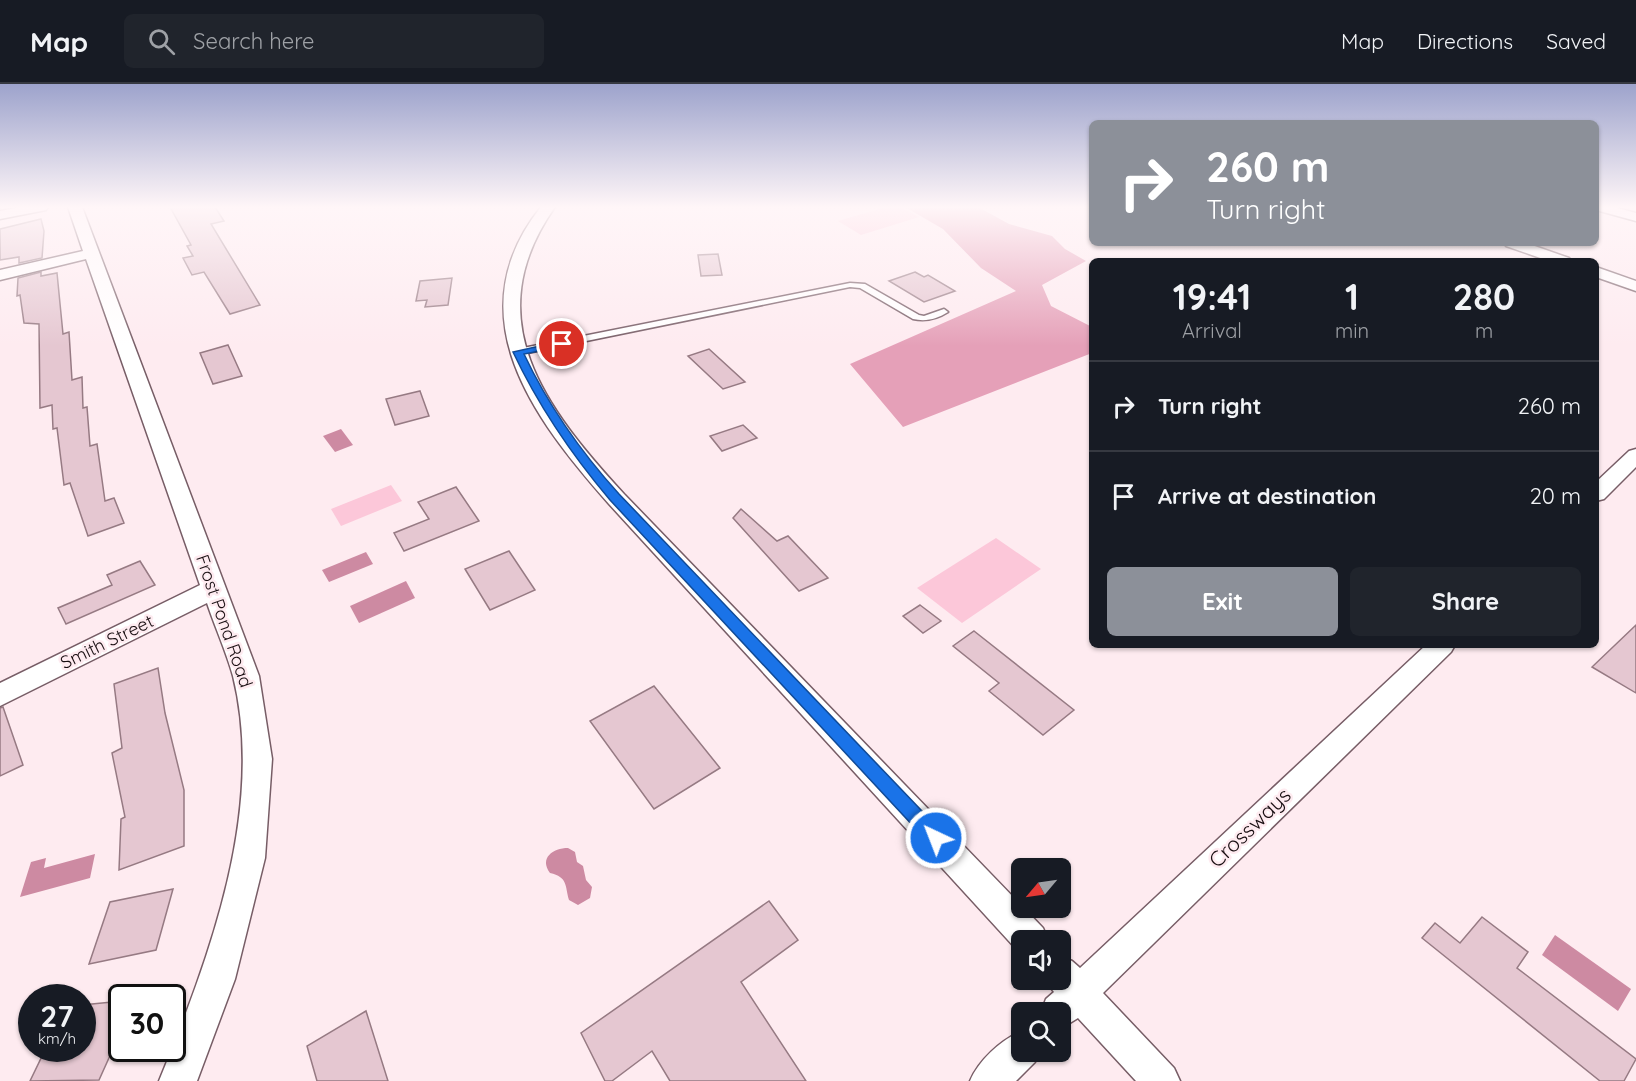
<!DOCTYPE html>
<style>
:root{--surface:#171b24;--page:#20242c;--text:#f1f3f6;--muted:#9ea1a6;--line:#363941;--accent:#8c9099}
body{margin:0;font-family:Quicksand,sans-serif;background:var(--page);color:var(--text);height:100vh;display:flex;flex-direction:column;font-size:22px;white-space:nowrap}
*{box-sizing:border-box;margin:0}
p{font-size:20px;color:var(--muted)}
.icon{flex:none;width:33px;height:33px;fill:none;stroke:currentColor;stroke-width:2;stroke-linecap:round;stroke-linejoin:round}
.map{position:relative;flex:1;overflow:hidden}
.side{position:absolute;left:1089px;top:174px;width:510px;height:390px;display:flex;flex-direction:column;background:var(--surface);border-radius:9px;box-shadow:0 2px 4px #0004}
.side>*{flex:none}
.top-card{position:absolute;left:1089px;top:36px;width:510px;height:126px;border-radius:9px;box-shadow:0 2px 4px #0004;background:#8c9099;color:#fff;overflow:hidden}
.needle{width:39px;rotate:241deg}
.tools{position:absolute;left:1011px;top:774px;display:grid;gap:12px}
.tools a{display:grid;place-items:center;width:60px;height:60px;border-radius:9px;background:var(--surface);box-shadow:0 2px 4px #0004;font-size:30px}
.speed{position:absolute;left:18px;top:900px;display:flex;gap:12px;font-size:30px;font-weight:700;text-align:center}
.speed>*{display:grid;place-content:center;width:78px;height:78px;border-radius:50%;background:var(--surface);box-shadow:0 2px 4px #0004;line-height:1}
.speed small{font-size:15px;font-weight:400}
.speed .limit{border:3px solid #111;border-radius:9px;background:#fff;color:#111}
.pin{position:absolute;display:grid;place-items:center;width:51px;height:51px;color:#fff;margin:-26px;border:3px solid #fff;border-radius:50%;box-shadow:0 2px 6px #0007}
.me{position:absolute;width:66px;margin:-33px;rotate:317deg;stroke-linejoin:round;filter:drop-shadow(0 0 4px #0008)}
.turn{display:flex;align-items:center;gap:21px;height:126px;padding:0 18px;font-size:27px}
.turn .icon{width:78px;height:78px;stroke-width:2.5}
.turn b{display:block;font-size:42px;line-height:51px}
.eta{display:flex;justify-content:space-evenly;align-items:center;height:102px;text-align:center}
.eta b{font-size:36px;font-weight:800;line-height:42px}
.button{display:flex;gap:12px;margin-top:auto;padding:12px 18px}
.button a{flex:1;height:69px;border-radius:9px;background:var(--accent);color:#fff;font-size:24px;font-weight:800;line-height:69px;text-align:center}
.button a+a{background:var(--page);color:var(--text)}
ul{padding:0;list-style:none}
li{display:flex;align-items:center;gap:18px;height:90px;padding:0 18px;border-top:2px solid var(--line)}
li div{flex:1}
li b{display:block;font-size:22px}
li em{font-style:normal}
header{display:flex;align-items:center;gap:36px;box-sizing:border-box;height:84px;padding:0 30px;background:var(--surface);border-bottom:2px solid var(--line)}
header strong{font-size:28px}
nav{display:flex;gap:33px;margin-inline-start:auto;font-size:21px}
.search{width:420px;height:54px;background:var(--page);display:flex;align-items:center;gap:15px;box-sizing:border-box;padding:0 21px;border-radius:9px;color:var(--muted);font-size:22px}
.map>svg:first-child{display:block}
</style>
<header>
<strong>Map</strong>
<div class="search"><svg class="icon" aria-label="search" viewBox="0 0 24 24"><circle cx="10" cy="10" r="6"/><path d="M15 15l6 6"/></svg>Search here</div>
<nav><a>Map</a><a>Directions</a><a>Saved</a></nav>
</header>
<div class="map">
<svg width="1636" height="997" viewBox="0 0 1636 997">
<rect width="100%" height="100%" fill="#feebf0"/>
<g fill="#fcc7d9">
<polygon points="886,123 900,123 919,133 861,151 838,137"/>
<polygon points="391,401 402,417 341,442 331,425"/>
<polygon points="996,454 1041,485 962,539 917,504"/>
</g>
<polygon fill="#e5a0b8" points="905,123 978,123 1009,140 1052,152 1065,165 1086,177 1042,201 1051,222 1092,243 1092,269 903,343 850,280 1016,207 981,184 943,145"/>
<g fill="#cd8aa2">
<polygon points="341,345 353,361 335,368 323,352"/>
<polygon points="366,468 373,480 329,498 322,486"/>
<polygon points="406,497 415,514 359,539 350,522"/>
<path d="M 568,764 L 575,768 L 577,778 L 583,782 L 586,796 L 592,803 L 590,814 L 578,821 L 569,816 C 565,802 568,793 550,789 C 539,774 553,764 568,764 Z"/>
<polygon points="95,770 90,794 20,813 31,778 46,774 44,784"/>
<polygon points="1555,851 1631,905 1618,927 1542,871"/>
</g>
<g fill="#e5c7d1" stroke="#967a83" stroke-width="1.5">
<polygon points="170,123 215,123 224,137 211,140 260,221 230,230 204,188 192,191 183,174 193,172 187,162 191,161"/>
<polygon points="41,135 44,147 42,174 19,179 19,173 0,176 0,145"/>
<polygon points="718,170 722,191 701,192 698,171"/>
<polygon points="41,188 41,192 57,189 63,250 69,248 72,296 82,293 83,324 87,323 90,362 97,360 105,417 114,414 124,439 88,452 70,399 64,401 57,344 53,345 52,321 40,324 39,240 24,239 20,211 17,212 18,194"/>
<polygon points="915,188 924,193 928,191 955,207 924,218 889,197"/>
<polygon points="452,194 448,221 425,223 427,216 416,217 420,197"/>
<polygon points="228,261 242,292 213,300 200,269"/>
<polygon points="709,265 745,298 723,305 688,272"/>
<polygon points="420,307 429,332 395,341 386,315"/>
<polygon points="743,341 757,354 722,367 710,352"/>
<polygon points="456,403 479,437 404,467 394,449 429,435 418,418"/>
<polygon points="741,425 777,457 788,452 828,494 799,507 733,434"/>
<polygon points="509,467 535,506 490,526 465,485"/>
<polygon points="140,477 155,501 66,540 58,524 112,501 107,491"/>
<polygon points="920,521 941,537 923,549 903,532"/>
<polygon points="1636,541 1636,609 1592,583"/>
<polygon points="974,547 1074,626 1043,651 989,607 999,599 953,562"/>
<polygon points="158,584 165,629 184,706 184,762 119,786 121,735 125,733 112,669 122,664 114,600"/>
<polygon points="654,602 720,684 654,725 590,637"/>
<polygon points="3,623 23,681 0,692 0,624"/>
<polygon points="173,805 156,866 89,880 110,818"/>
<polygon points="769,817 798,856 741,898 806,997 670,997 652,967 612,997 605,997 581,949"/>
<polygon points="1482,833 1528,868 1517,884 1636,975 1624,997 1600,997 1422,854 1435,839 1460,859"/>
<polygon points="122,917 122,945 99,996 30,997 46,964 82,964 82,921"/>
<polygon points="366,927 388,997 317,997 307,962"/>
</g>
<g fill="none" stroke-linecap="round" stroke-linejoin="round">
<defs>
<path id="service" d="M 850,199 L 865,200 L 919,231 L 924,232 L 944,225 L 948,228 C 937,235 926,238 913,235 L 860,204 L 850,203 L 518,271 L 514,268 L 518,265 Z"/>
<g id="minor">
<polygon points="21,123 48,123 46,126 0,135 0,127"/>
<path d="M 68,123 L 82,123 L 259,592 L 272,675 L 265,774 L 235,895 L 197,997 L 159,997 C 209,875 266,725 233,592 C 226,567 215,543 207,519 L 0,622 L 0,599 L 200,501 L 86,175 L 0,196 L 0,186 L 83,167 Z"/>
<path d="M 541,123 L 555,123 C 476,235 545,324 624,410 L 1043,844 L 1048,856 L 1022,856 L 1022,869 L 1019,868 L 609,420 C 533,334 455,231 541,123 Z"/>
<polygon points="1596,123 1614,123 1636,129 1636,137 1596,126"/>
<polygon points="1504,159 1526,159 1569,174 1572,177 1549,177 1506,162"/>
<polygon points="1596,183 1636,197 1636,207 1596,193"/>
<polygon points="1636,365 1636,383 1604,415 1596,417 1596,398 1629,367"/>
<polygon points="1426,561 1455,561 1451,568 1103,909 1174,984 1180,997 1136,997 1078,934 1060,945 1060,928 1041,928 1046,915 1054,908 1045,896 1060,896 1060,872 1072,877 1080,884"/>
<path d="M 1022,947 L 1022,968 L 1039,968 L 1035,978 L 1016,997 L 970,997 C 979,976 1001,956 1022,947 Z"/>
</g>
</defs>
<use href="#service" stroke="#775d66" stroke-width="3"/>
<use href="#minor" stroke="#775d66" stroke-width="3"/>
<use href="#service" fill="#fff" fill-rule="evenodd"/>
<use href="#minor" fill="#fff" fill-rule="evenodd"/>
</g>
<linearGradient id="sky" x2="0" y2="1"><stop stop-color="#9da3cc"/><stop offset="0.47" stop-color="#fff6f8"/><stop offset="1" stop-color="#fff6f8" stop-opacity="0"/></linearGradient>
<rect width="1636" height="262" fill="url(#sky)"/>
<path fill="#1a73e8" stroke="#114b97" stroke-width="1.5" d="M 562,257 L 567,260 L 565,262 L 524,270 C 549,323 580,367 619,410 L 942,748 L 945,754 L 942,760 L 936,762 L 930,760 L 610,416 C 571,370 539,323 513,268 Z"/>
<g text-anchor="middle" stroke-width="5" stroke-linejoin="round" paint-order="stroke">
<g font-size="18" fill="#180e11" stroke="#feebf0">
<text transform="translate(224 537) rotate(71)" y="6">Frost Pond Road</text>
<text transform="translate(107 558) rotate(-26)" y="6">Smith Street</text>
</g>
<g font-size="21" fill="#180e11" stroke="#feebf0">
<text transform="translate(1250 744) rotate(-44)" y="7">Crossways</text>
</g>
</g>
</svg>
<div class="tools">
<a><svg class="needle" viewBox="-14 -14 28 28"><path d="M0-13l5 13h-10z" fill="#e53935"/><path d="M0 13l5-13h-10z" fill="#9ea1a6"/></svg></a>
<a><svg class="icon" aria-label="sound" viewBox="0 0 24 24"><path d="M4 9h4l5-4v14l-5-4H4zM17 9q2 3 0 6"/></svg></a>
<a><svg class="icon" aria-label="search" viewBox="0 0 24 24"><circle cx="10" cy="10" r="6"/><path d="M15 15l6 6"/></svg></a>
</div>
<div class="speed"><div>27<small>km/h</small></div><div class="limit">30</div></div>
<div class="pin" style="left:562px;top:260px;background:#d93025"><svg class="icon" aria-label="arrive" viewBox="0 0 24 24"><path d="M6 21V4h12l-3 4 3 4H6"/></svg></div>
<svg class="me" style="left:936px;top:754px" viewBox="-20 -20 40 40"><circle r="17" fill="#1a73e8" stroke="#fff" stroke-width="3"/><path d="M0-11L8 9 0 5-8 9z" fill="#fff"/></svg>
<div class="top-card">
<div class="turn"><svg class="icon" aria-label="right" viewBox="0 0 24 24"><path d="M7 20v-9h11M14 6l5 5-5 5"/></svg><div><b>260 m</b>Turn right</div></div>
</div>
<section class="side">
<div class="eta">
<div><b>19:41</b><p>Arrival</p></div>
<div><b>1</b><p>min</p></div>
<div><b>280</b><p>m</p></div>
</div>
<ul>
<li><svg class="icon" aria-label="right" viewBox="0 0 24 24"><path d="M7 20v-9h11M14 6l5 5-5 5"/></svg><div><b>Turn right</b></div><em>260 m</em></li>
<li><svg class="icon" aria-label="arrive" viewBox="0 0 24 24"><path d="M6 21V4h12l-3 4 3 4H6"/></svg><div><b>Arrive at destination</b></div><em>20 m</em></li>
</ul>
<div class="button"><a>Exit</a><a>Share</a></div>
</section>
</div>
